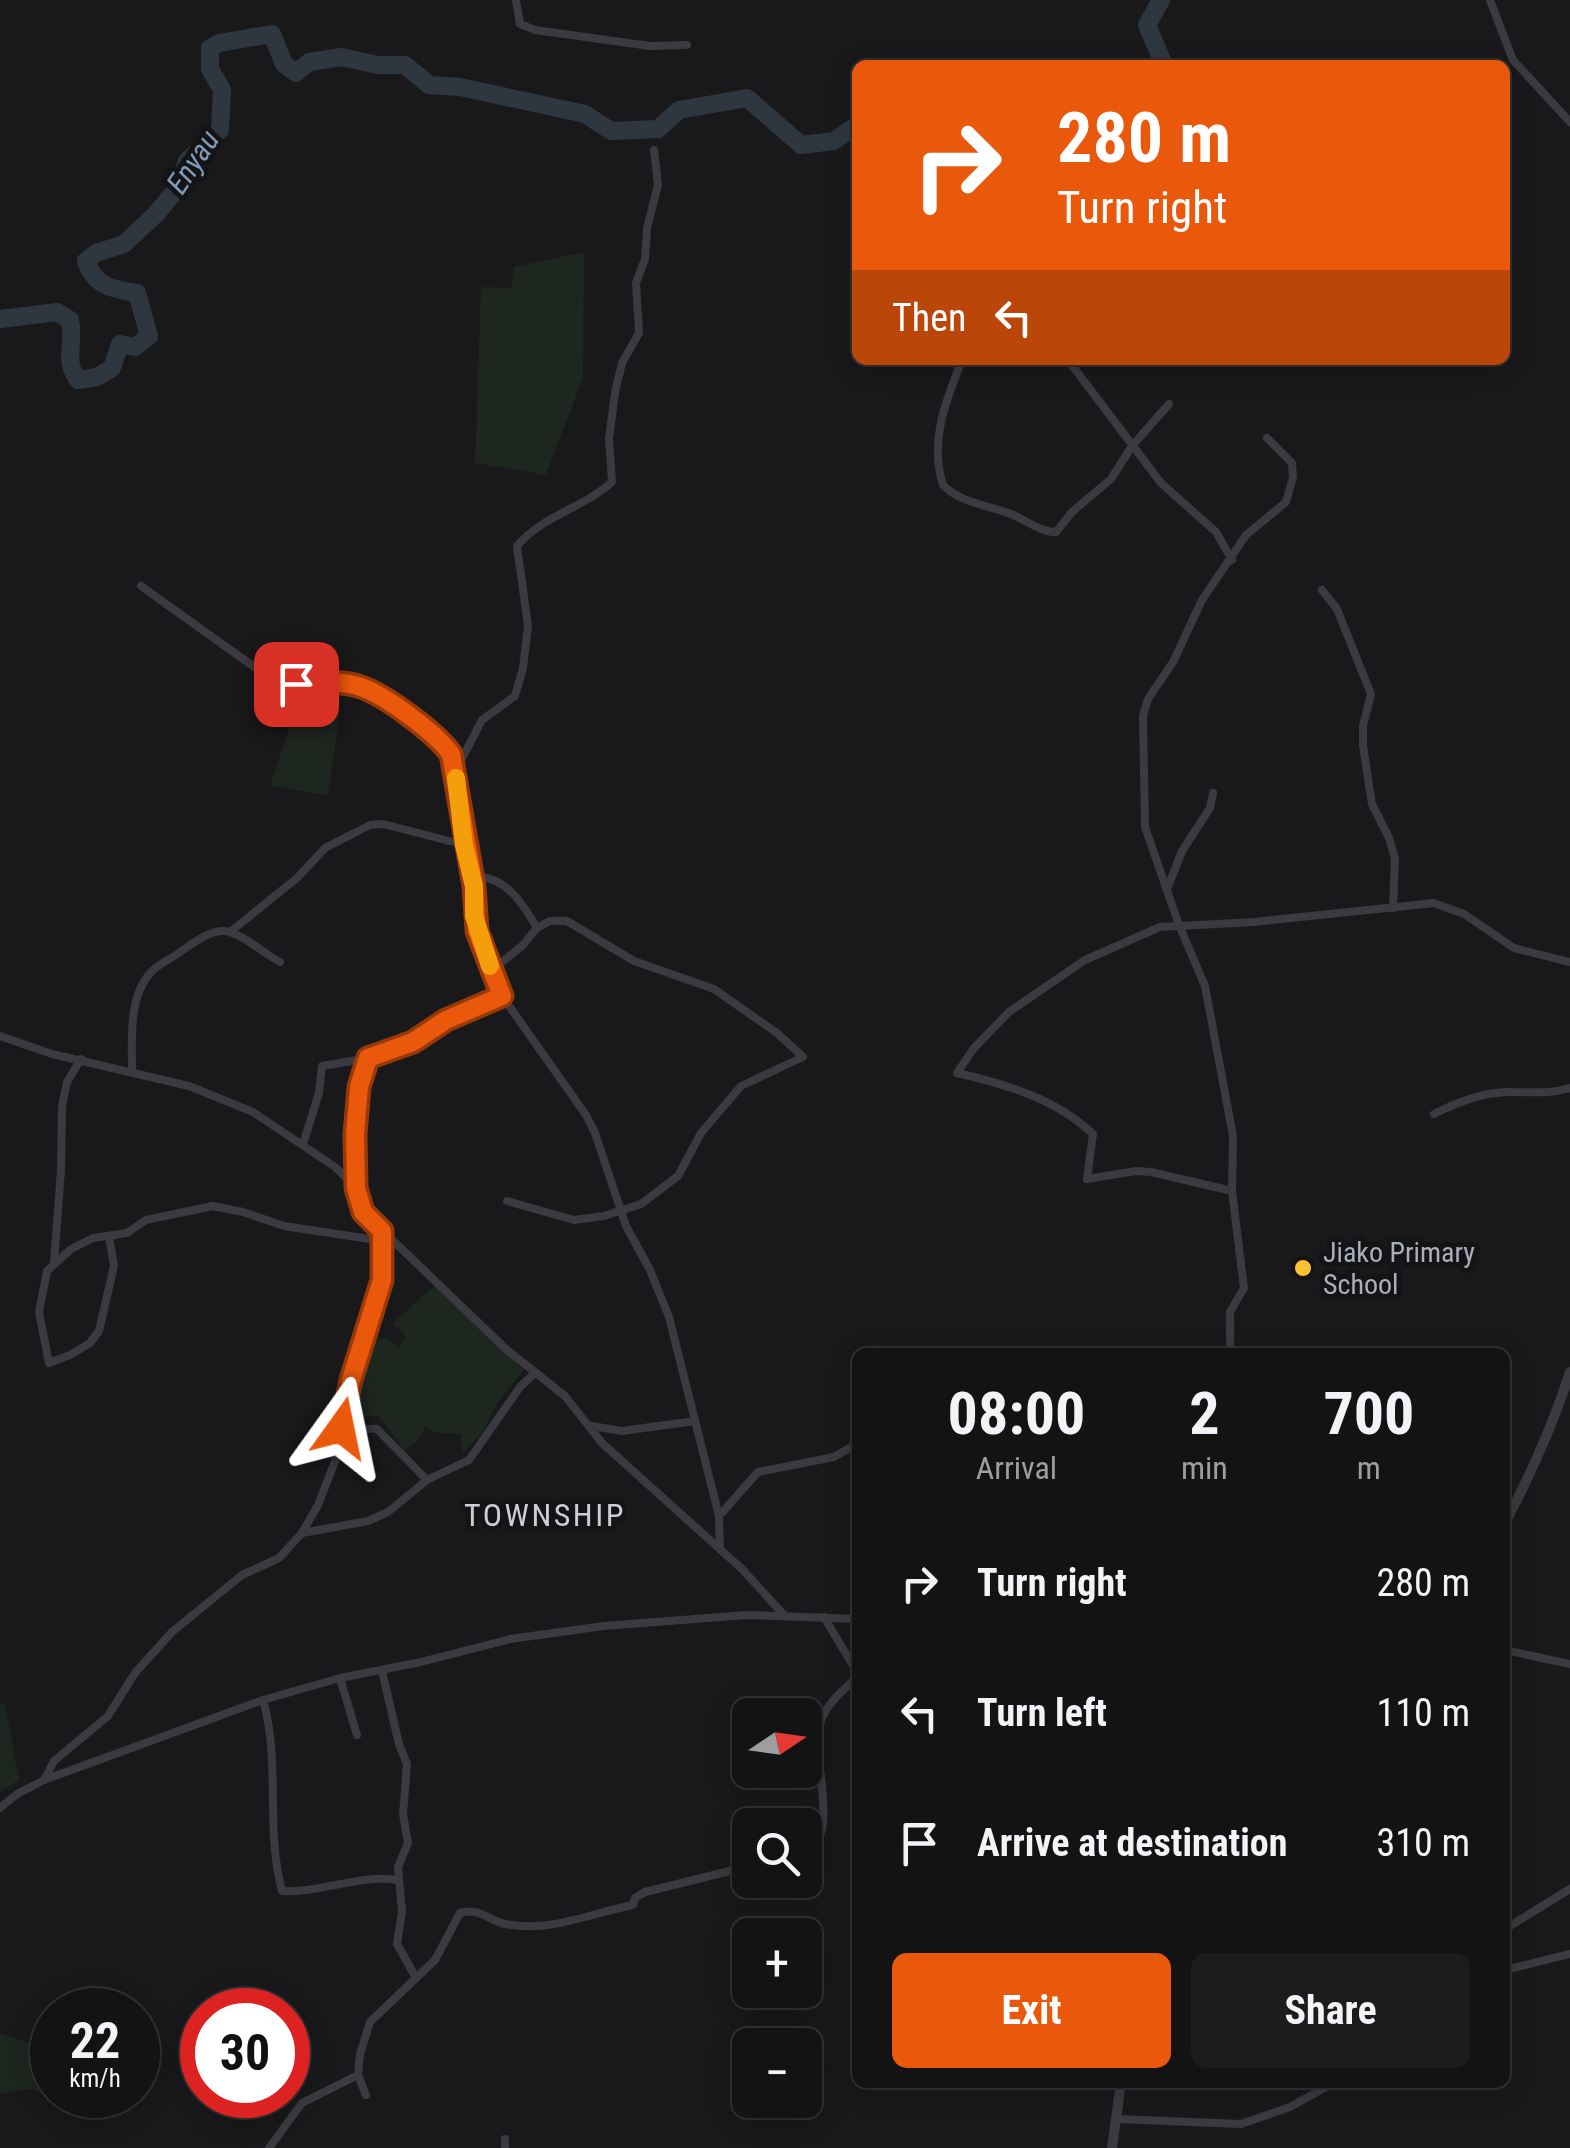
<!DOCTYPE html>
<meta charset="utf-8">
<style>
:root{--surface:#131314;--page:#1c1c1d;--text:#f1f3f6;--muted:#9d9ea0;--line:#323234;--accent:#ea580c}
body{margin:0;font-family:"Roboto Condensed",sans-serif;background:var(--page);color:var(--text);height:100vh;display:flex;flex-direction:column;font-size:38px;white-space:nowrap}
*{box-sizing:border-box;margin:0}
p{font-size:32px;color:var(--muted)}
.icon{flex:none;width:55px;height:55px;fill:none;stroke:currentColor;stroke-width:2;stroke-linecap:round;stroke-linejoin:round}
.map{position:relative;flex:1;overflow:hidden}
.drawer{position:absolute;left:852px;top:1348px;width:658px;height:740px;display:flex;flex-direction:column;background:var(--surface);border-radius:15px;box-shadow:0 5px 25px #0003,0 0 0 2px var(--line)}
.drawer>*{flex:none}
.banner{position:absolute;left:852px;top:60px;width:658px;height:305px;border-radius:15px;box-shadow:0 5px 25px #0003,0 0 0 2px var(--line);background:#ea580c;color:#fff;overflow:hidden}
.needle{width:65px;rotate:77deg}
.buttons{position:absolute;left:732px;top:1698px;display:grid;gap:20px}
.buttons a{display:grid;place-items:center;width:90px;height:90px;border-radius:15px;background:var(--surface);box-shadow:0 5px 25px #0003,0 0 0 2px var(--line);font-size:50px}
.speed{position:absolute;left:30px;top:1988px;display:flex;gap:20px;font-size:50px;font-weight:700;text-align:center}
.speed>*{display:grid;place-content:center;width:130px;height:130px;border-radius:50%;background:var(--surface);box-shadow:0 5px 25px #0003,0 0 0 2px var(--line);line-height:1}
.speed small{font-size:25px;font-weight:400}
.speed .limit{border:15px solid #d22;background:#fff;color:#111}
.pin{position:absolute;display:grid;place-items:center;width:85px;height:85px;color:#fff;margin:-42px;border-radius:20px;box-shadow:0 5px 15px #0006}
.me{position:absolute;width:110px;margin:-55px;rotate:12deg;stroke-linejoin:round;filter:drop-shadow(0 0 8px #0008)}
.turn{display:flex;align-items:center;gap:35px;height:210px;padding:0 40px;font-size:45px}
.turn .icon{width:130px;height:130px;stroke-width:2.5}
.turn b{display:block;font-size:70px;line-height:85px}
.then{display:flex;align-items:center;height:95px;padding:0 40px;background:#0003;gap:20px;font-size:38px}
.eta{display:flex;justify-content:space-evenly;align-items:center;height:170px;text-align:center}
.eta b{font-size:60px;font-weight:700;line-height:70px}
.cta{display:flex;gap:20px;margin-top:auto;padding:20px 40px}
.cta a{flex:1;height:115px;border-radius:15px;background:var(--accent);color:#fff;font-size:40px;font-weight:700;line-height:115px;text-align:center}
.cta a+a{background:var(--page);color:var(--text)}
ul{padding:0;list-style:none}
li{display:flex;align-items:center;gap:30px;height:130px;padding:0 40px}
li div{flex:1}
li b{display:block;font-size:38px}
li em{font-style:normal}
.map>svg:first-child{display:block}
</style>
<div class="map">
<svg width="1570" height="2148" viewBox="0 0 1570 2148">
<rect width="100%" height="100%" fill="#19191b"/>
<g fill="#1e2620">
<polygon points="584,252 583,377 546,475 475,463 481,287 511,288 514,267"/>
<polygon points="297,705 340,711 328,796 270,785"/>
<polygon points="435,1285 524,1370 498,1402 481,1434 463,1453 461,1434 437,1433 425,1427 417,1441 405,1451 379,1416 346,1417 365,1333 373,1335 375,1339 387,1337 398,1348 406,1337 393,1323"/>
<polygon points="0,1703 5,1704 19,1780 0,1792"/>
<polygon points="0,2033 38,2046 52,2046 52,2092 25,2089 0,2094"/>
</g>
<g fill="none" stroke-linecap="round" stroke-linejoin="round">
<g stroke="#2e3740" stroke-width="18">
<polyline points="1161,0 1147,25 1164,65"/>
<path d="M 0,319 L 57,312 L 70,320 C 75,345 63,360 78,380 L 97,377 L 112,368 L 120,344 L 135,347 L 149,336 L 137,293 C 112,289 95,287 86,261 L 96,253 L 124,244 L 156,214 L 179,186 L 187,161 L 220,130 L 222,90 L 210,69 L 210,48 L 219,43 L 272,34 L 284,64 L 296,73 L 309,62 L 341,57 L 378,65 L 405,65 L 429,85 L 460,87 L 585,114 L 611,131 L 658,129 L 679,110 L 747,98 L 801,145 L 834,141 L 858,124"/>
</g>
<g stroke="#3a3a40" stroke-width="8">
<polyline points="516,0 520,24 535,30 650,46 687,45"/>
<polyline points="1490,0 1513,60 1570,122"/>
<path d="M 962,360 C 946,400 929,441 943,485 C 960,503 988,505 1011,514 C 1026,520 1040,532 1056,532 L 1072,512 L 1111,479 L 1132,446 L 1169,404"/>
<polyline points="1068,360 1161,483 1216,532 1232,560"/>
<path d="M 141,586 L 271,679 C 296,688 323,681 349,685 C 377,689 435,731 451,754 L 474,886 L 477,931 L 502,996 L 586,1115 L 595,1133 L 626,1226 L 650,1270 L 669,1317 L 719,1516 L 720,1549"/>
<polyline points="1322,590 1337,609 1371,694 1363,726 1363,746 1372,804 1389,838 1395,859 1393,908"/>
<path d="M 455,772 L 482,720 L 515,696 L 523,668 L 528,626 L 517,546 C 542,516 583,508 612,482 L 609,439 L 615,392 L 622,363 L 639,333 L 636,283 L 645,259 L 647,228 L 658,185 L 654,150"/>
<path d="M 472,877 C 504,873 523,904 537,928"/>
<polyline points="1168,887 1182,851 1210,808 1213,793"/>
<polyline points="230,932 297,878 325,848 370,825 383,824 465,845"/>
<polyline points="492,970 522,946 537,928 550,921 567,921 634,961 714,989 777,1033 803,1057 741,1086 701,1133 678,1176 641,1204 604,1216 574,1220 507,1201"/>
<polyline points="0,1036 52,1054 189,1086 253,1112 335,1167 357,1188 367,1219 383,1231 385,1263 382,1280 351,1380 337,1456 318,1505 302,1533 279,1558 242,1575 172,1632 135,1673 108,1716 54,1761 44,1780"/>
<path d="M 132,1071 C 132,1040 128,997 151,972 C 160,963 173,958 183,950 C 195,942 210,930 225,931 C 242,933 264,954 280,962"/>
<path d="M 1434,1114 C 1458,1102 1485,1091 1513,1092 C 1533,1092 1550,1094 1570,1088"/>
<polyline points="303,1144 319,1093 322,1066 369,1058"/>
<path d="M 357,1188 C 357,1147 346,1087 373,1054 L 413,1042 L 466,1009 L 502,996"/>
<path d="M 1232,1191 L 1151,1172 L 1136,1171 L 1087,1179 L 1093,1134 C 1056,1099 1006,1084 957,1073 L 974,1048 L 1009,1012 L 1085,960 L 1160,927 L 1254,922 L 1434,903 L 1464,914 L 1514,948 L 1570,962"/>
<polyline points="383,1231 507,1350 565,1396 602,1443 742,1569 783,1614"/>
<polyline points="109,1236 114,1266 99,1331 90,1343 70,1355 49,1363 39,1312 47,1271 71,1249 93,1238 127,1233 146,1220 213,1206 243,1212 284,1226 383,1241"/>
<polyline points="54,1263 61,1170 62,1106 67,1082 81,1059"/>
<polyline points="1230,1352 1230,1312 1244,1288 1232,1191 1233,1136 1205,986 1179,925 1145,827 1143,716 1148,699 1173,662 1202,600 1246,535 1286,502 1293,477 1292,463 1267,438"/>
<polyline points="591,1426 622,1431 695,1421"/>
<polyline points="341,1428 377,1429 427,1480"/>
<polyline points="719,1516 758,1472 834,1457 858,1443"/>
<polyline points="302,1533 368,1521 388,1512 427,1480 469,1460 520,1387 535,1373"/>
<polyline points="824,1617 858,1674"/>
<polyline points="1505,1650 1570,1664"/>
<polyline points="382,1671 399,1744 407,1764 403,1814 408,1843 398,1867 402,1912 397,1944 415,1976"/>
<polyline points="340,1678 357,1735"/>
<path d="M 263,1700 C 281,1762 265,1828 282,1891 C 322,1893 359,1874 398,1880"/>
<polyline points="0,1808 17,1794 44,1780 263,1700 340,1678 421,1662 510,1639 604,1626 747,1615 858,1619"/>
<path d="M 805,1853 C 844,1834 807,1754 822,1718 C 829,1701 845,1689 858,1676"/>
<polyline points="1505,1929 1570,1889"/>
<polyline points="1505,1970 1570,1954"/>
<polyline points="358,2075 366,2095"/>
<polyline points="1116,2119 1241,2124 1290,2107 1335,2082"/>
<path d="M 269,2148 L 302,2103 L 358,2075 L 360,2054 L 370,2022 L 435,1960 L 460,1913 C 478,1907 488,1920 505,1924 C 551,1933 590,1913 633,1905 L 635,1898 L 645,1892 L 750,1866"/>
<polyline points="505,2148 505,2139"/>
</g>
<g stroke="#3a3a40" stroke-width="10">
<path d="M 1505,1523 C 1531,1474 1553,1425 1570,1372"/>
<polyline points="1112,2148 1121,2082"/>
</g>
</g>
<g fill="none" stroke-linecap="round" stroke-linejoin="round">
<defs>
<path id="route" d="M 296,684 C 317,683 341,680 361,687 C 385,695 436,733 451,754 L 474,886 L 477,931 L 502,996 L 446,1020 L 413,1042 L 368,1058 L 359,1087 L 355,1134 L 356,1188 L 363,1212 L 382,1231 L 382,1280 L 351,1380 L 341,1428"/>
</defs>
<use href="#route" stroke="#983908" stroke-width="25"/>
<use href="#route" stroke="#ea580c" stroke-width="18"/>
<polyline stroke="#f59e0b" stroke-width="18" points="456,778 464,845 474,886 474,916 490,966"/>
</g>
<circle fill="#f8c234" stroke="#141416" stroke-width="4" cx="1303" cy="1268" r="10"/>
<g text-anchor="middle" stroke-width="10" stroke-linejoin="round" paint-order="stroke">
<g font-size="28" fill="#abafbb" stroke="#141416" text-anchor="start">
<text x="1323" y="1262">Jiako Primary<tspan x="1323" dy="32">School</tspan></text>
</g>
<g font-size="30" font-style="italic" fill="#819ab7" stroke="#141416">
<text transform="translate(193 162) rotate(-56)" y="10">Enyau</text>
</g>
<g font-size="32" letter-spacing="2.5" fill="#ccced7" stroke="#141416">
<text x="545" y="1526">TOWNSHIP</text>
</g>
</g>
</svg>
<div class="buttons">
<a><svg class="needle" viewBox="-14 -14 28 28"><path d="M0-13l5 13h-10z" fill="#e53935"/><path d="M0 13l5-13h-10z" fill="#9d9ea0"/></svg></a>
<a><svg class="icon" aria-label="search" viewBox="0 0 24 24"><circle cx="10" cy="10" r="6"/><path d="M15 15l6 6"/></svg></a>
<a>+</a>
<a>−</a>
</div>
<div class="speed"><div>22<small>km/h</small></div><div class="limit">30</div></div>
<div class="pin" style="left:296px;top:684px;background:#d93025"><svg class="icon" aria-label="arrive" viewBox="0 0 24 24"><path d="M6 21V4h12l-3 4 3 4H6"/></svg></div>
<svg class="me" style="left:341px;top:1428px" viewBox="-20 -20 40 40"><path d="M0-17L14 15 0 8-14 15z" fill="#ea580c" stroke="#fff" stroke-width="4"/></svg>
<div class="banner">
<div class="turn"><svg class="icon" aria-label="right" viewBox="0 0 24 24"><path d="M7 20v-9h11M14 6l5 5-5 5"/></svg><div><b>280 m</b>Turn right</div></div>
<div class="then">Then<svg class="icon" aria-label="left" viewBox="0 0 24 24"><path d="M17 20v-9H6M10 6l-5 5 5 5"/></svg></div>
</div>
<section class="drawer">
<div class="eta">
<div><b>08:00</b><p>Arrival</p></div>
<div><b>2</b><p>min</p></div>
<div><b>700</b><p>m</p></div>
</div>
<ul>
<li><svg class="icon" aria-label="right" viewBox="0 0 24 24"><path d="M7 20v-9h11M14 6l5 5-5 5"/></svg><div><b>Turn right</b></div><em>280 m</em></li>
<li><svg class="icon" aria-label="left" viewBox="0 0 24 24"><path d="M17 20v-9H6M10 6l-5 5 5 5"/></svg><div><b>Turn left</b></div><em>110 m</em></li>
<li><svg class="icon" aria-label="arrive" viewBox="0 0 24 24"><path d="M6 21V4h12l-3 4 3 4H6"/></svg><div><b>Arrive at destination</b></div><em>310 m</em></li>
</ul>
<div class="cta"><a>Exit</a><a>Share</a></div>
</section>
</div>
